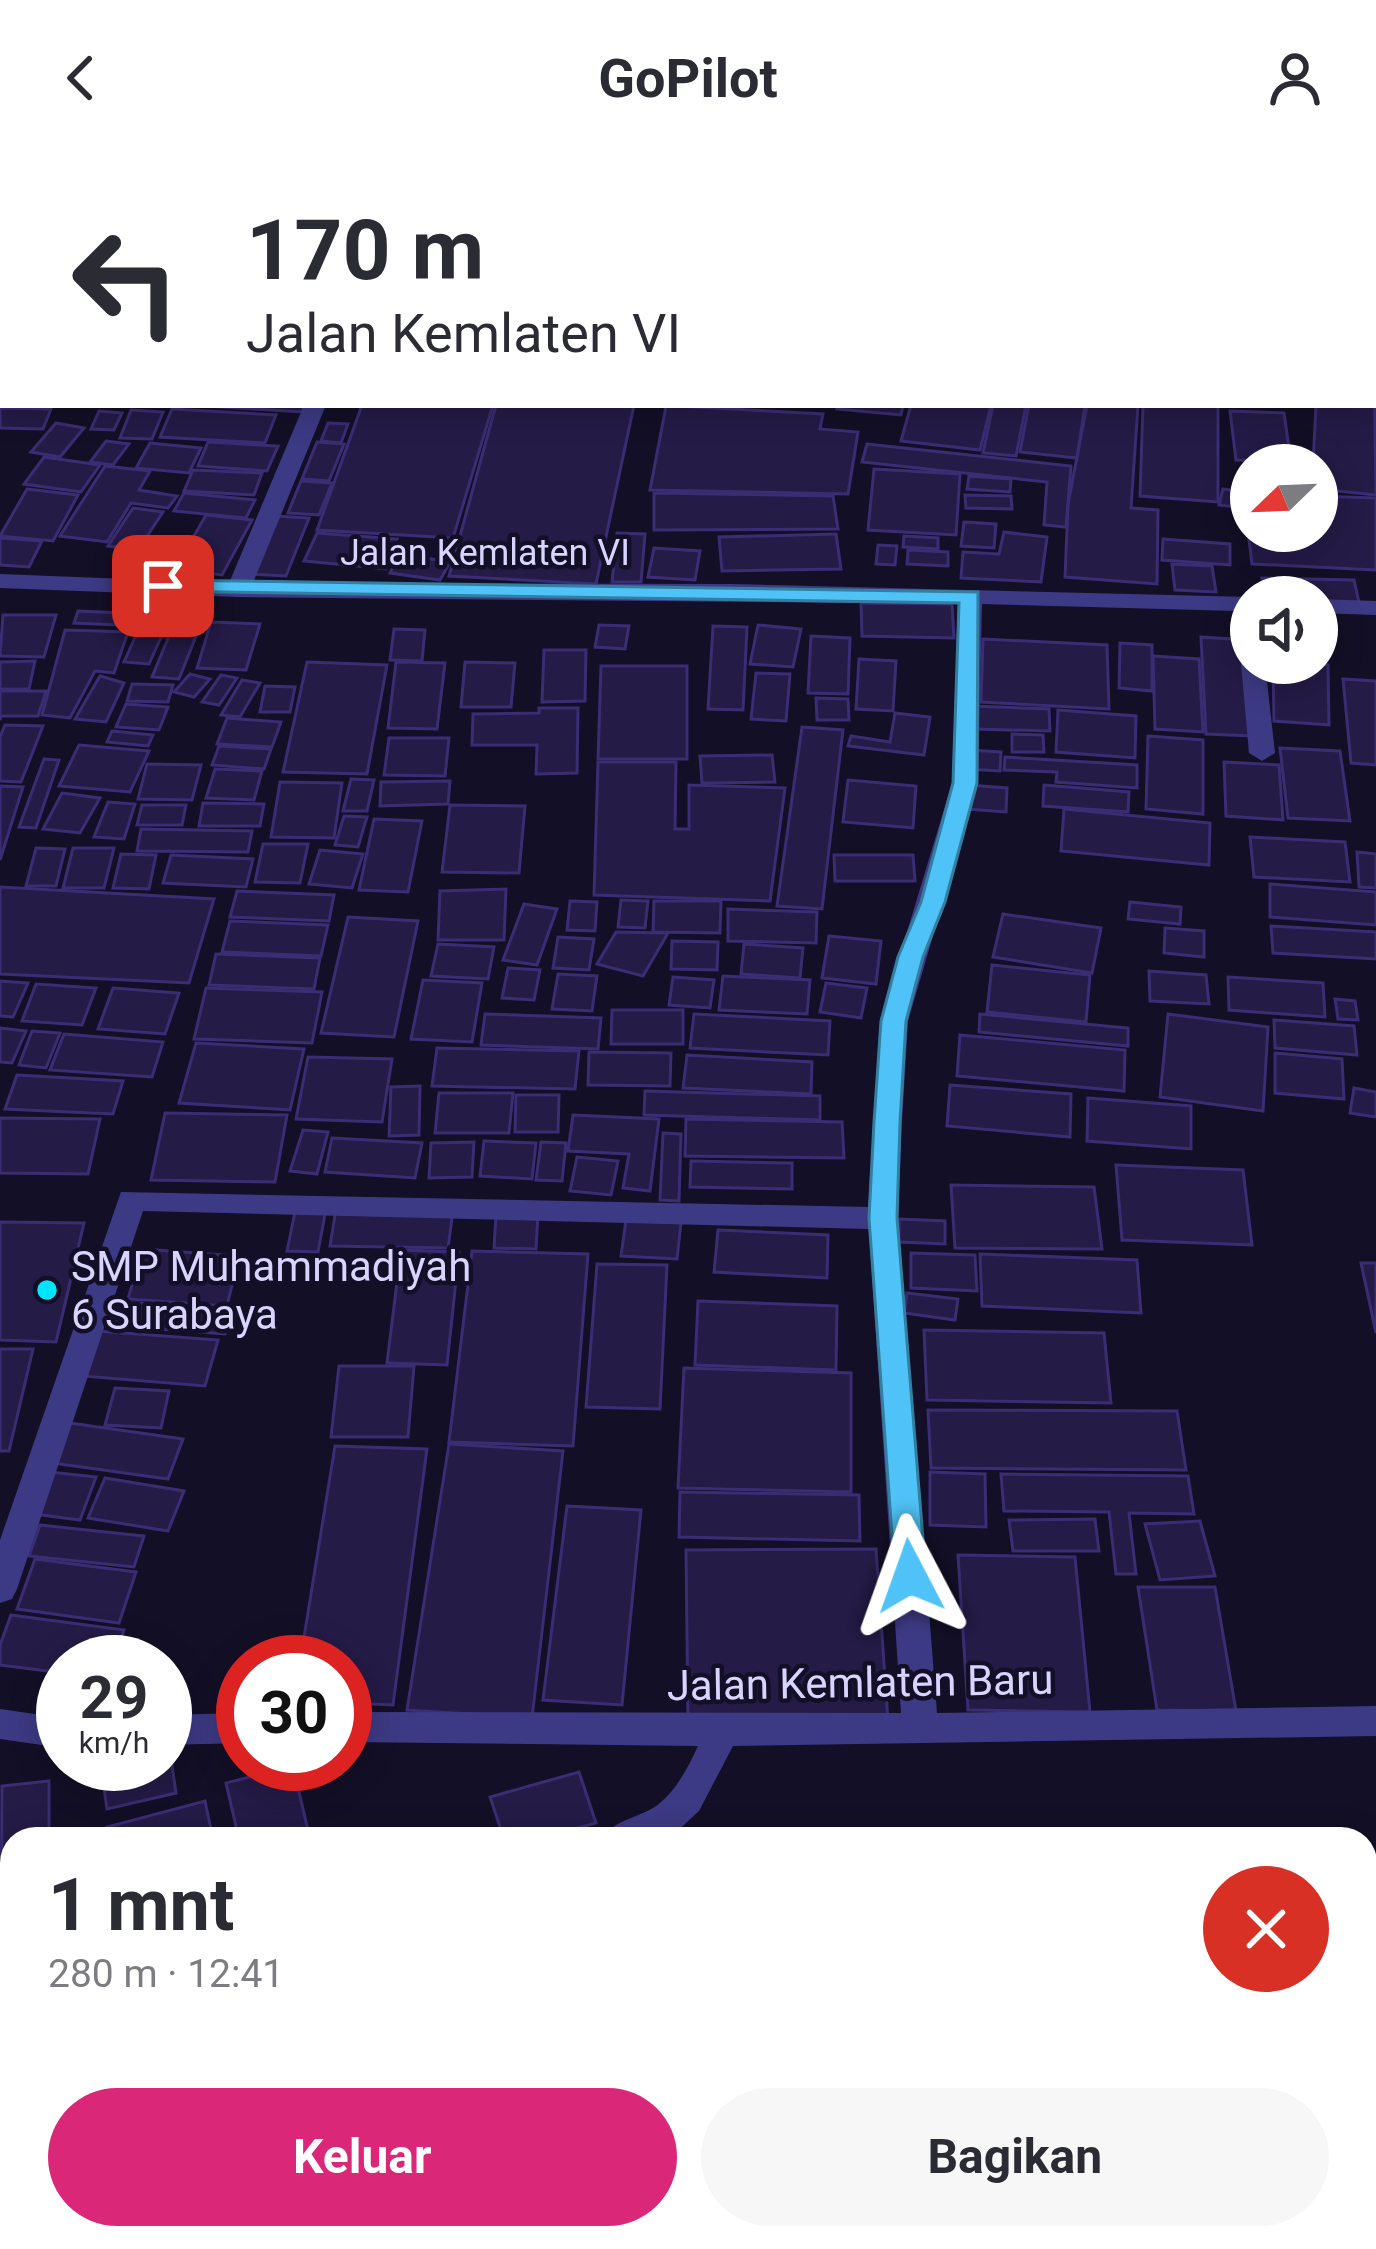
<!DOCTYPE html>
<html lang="id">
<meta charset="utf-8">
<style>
:root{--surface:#fff;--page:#f7f7f7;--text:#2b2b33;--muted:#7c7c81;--accent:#db2777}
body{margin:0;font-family:Roboto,sans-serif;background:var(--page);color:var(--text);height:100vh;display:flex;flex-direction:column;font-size:45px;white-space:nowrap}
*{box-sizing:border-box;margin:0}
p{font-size:39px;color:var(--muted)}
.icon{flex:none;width:66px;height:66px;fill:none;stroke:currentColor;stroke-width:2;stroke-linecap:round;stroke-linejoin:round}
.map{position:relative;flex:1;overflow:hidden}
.sheet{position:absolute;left:0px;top:1671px;width:1377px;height:423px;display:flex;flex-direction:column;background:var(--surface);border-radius:36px 36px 0 0;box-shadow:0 6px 30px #0003}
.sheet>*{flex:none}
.banner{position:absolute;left:0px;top:0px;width:1377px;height:252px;box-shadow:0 6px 30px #0003;background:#fff;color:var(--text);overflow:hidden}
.needle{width:78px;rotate:247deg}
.fabs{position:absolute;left:1230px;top:288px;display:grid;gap:24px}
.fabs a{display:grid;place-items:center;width:108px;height:108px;border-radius:50%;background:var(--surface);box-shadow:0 6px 30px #0003;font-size:60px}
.speed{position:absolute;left:36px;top:1479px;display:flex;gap:24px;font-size:60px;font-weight:700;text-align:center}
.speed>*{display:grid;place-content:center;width:156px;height:156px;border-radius:50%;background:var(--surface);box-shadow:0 6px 30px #0003;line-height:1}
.speed small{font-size:30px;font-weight:400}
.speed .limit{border:18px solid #d22;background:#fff;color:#111}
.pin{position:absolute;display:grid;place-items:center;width:102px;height:102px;color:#fff;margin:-51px;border-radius:24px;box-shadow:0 6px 18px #0006}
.me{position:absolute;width:132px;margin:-66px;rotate:356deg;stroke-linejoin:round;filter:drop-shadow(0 0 9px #0008)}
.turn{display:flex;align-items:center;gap:42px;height:252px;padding:0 48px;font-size:54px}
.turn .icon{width:156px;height:156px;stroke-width:2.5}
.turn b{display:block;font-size:84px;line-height:102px}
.round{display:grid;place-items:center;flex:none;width:126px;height:126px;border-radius:63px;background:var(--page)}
.summary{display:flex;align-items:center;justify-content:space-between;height:204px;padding:0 48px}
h1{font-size:72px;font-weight:700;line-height:90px}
.action{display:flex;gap:24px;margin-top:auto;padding:24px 48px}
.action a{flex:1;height:138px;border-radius:72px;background:var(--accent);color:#fff;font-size:48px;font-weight:700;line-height:138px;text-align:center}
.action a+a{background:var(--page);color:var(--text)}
header{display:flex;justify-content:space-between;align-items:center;height:156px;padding:0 48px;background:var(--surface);font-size:54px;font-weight:700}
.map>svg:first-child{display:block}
</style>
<header><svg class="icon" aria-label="back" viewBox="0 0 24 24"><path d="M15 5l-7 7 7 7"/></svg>GoPilot<svg class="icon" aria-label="person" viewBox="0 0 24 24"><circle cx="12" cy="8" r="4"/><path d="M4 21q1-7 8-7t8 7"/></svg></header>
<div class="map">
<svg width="1376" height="2093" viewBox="0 0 1376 2093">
<rect width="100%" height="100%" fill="#130f26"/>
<polygon fill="#12302f" points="1376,1805 1376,2093 0,2093 0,2033 12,2030 12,2082 1365,2082 1365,1806"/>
<g fill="#241b47" stroke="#3b2d73" stroke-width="3">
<polygon points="1374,211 1376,339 1317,333 1317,309 1313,309 1316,249 1374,249"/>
<polygon points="189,249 305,249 302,256"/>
<polygon points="362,249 493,249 453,382 317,374"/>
<polygon points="496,249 634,249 596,428 449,420"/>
<polygon points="656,249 823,258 820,273 858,276 848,338 650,334 666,250"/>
<polygon points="839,249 903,249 901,259 837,253"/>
<polygon points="911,249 991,249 980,294 901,285"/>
<polygon points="993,249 1026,249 1016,300 983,297"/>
<polygon points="1029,249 1085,249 1077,302 1020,296"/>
<polygon points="1087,249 1138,249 1131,352 1158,354 1157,428 1065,421 1068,348"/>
<polygon points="1143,249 1218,249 1218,346 1140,340"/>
<polygon points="0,252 51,253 43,273 0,272"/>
<polygon points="172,253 276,259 265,287 160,281"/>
<polygon points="131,254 163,256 152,283 120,282"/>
<polygon points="99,255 122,257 114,274 91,273"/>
<polygon points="1230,255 1284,257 1291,306 1236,304"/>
<polygon points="56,267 84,272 60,301 31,296"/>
<polygon points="328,267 348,268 341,287 321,285"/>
<polygon points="106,285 129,288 113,309 90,306"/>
<polygon points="208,286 278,290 267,315 198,310"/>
<polygon points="317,286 344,288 329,325 302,323"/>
<polygon points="150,287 201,292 189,317 136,312"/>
<polygon points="867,288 1071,310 1066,371 1044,369 1047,326 862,306"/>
<polygon points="44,301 100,309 81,336 24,328"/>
<polygon points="105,310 150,315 139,334 177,340 168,352 131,347 107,386 60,380"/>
<polygon points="874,313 960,318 956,379 868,374"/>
<polygon points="193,314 262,317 254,339 184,335"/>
<polygon points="969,320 1011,323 1010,336 967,333"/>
<polygon points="301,325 332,327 319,359 288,357"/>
<polygon points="27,333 78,339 53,385 0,380"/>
<polygon points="1223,333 1251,337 1251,375 1317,375 1317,340 1376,342 1376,414 1252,408 1245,352 1219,349"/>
<polygon points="184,337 255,344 246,362 174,355"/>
<polygon points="654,337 833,340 838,373 654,374"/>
<polygon points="965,339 1011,340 1012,353 966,352"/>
<polygon points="133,352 163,356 138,394 108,390"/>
<polygon points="206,359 252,364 222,419 175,413"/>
<polygon points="276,360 309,362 286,420 251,418"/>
<polygon points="964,366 996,368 994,392 961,390"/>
<polygon points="1004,376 1047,381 1041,426 961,422 963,396 999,398"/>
<polygon points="317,377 397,383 386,413 304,405"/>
<polygon points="617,377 645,378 641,426 612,426"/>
<polygon points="836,378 841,413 722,415 719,381"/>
<polygon points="904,380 938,382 938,393 903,391"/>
<polygon points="0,382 42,385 29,411 0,409"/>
<polygon points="1163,383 1230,388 1230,409 1162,404"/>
<polygon points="878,389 897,390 895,409 876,408"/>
<polygon points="654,392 700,395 695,424 648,421"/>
<polygon points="908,394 948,396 948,410 907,408"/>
<polygon points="400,398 450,406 440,424 390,417"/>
<polygon points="1172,408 1212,410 1216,436 1175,434"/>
<polygon points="1262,422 1354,424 1359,447 1265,441"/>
<polygon points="861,447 952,448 954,482 862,480"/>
<polygon points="78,455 122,457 118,469 74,467"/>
<polygon points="147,455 172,457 149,508 124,506"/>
<polygon points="3,459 56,459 44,501 0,500"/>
<polygon points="176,463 202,465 179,523 152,521"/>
<polygon points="211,466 260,468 246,514 197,512"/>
<polygon points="599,469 629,470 625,493 595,491"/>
<polygon points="758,469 801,473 793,511 750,508"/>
<polygon points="713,470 747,471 743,554 708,553"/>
<polygon points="394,473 425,474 422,505 390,504"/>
<polygon points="65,474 128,476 114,517 95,515 70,562 42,559"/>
<polygon points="811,480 850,482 848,538 808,537"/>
<polygon points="1201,481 1247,484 1253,580 1206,578"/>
<polygon points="983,483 1107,489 1109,553 981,546"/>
<polygon points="1120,487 1152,489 1152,535 1119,532"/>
<polygon points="544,494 586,494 585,545 542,546"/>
<polygon points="1153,500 1199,503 1203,576 1155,573"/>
<polygon points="859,503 896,505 893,555 856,553"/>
<polygon points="35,505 29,533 0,533 0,506"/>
<polygon points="307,506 387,509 367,618 283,616"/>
<polygon points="396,506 445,507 437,573 388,572"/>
<polygon points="465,506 515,507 511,551 461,551"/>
<polygon points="1273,507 1328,509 1329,569 1274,565"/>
<polygon points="601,510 687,510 687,603 598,603"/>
<polygon points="756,517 790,518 786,565 751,563"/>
<polygon points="190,518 210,523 194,541 174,536"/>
<polygon points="221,519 237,522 219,549 202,546"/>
<polygon points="100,520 124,527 106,566 75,563"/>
<polygon points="1343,523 1376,525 1376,609 1351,607"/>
<polygon points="242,524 260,527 240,561 221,559"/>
<polygon points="132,528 173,529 168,546 127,545"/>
<polygon points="265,530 295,531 290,556 260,556"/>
<polygon points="0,535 46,535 38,560 1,560 0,564"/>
<polygon points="816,542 848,543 849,564 817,564"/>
<polygon points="126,548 168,551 159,574 116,571"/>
<polygon points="972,550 1049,553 1050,575 973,573"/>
<polygon points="539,552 578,552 577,617 536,618 537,589 472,589 473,558 539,557"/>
<polygon points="1058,554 1136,560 1135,602 1056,596"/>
<polygon points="895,557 930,561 924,599 848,590 851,580 890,586"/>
<polygon points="227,562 281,566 272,591 217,588"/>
<polygon points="5,569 43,570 21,626 0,625 0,581"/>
<polygon points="802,571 843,574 822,753 777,750"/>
<polygon points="112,575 153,579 148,590 107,586"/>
<polygon points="1012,578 1043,579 1044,596 1012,596"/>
<polygon points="1148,580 1203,584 1203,658 1146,653"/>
<polygon points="389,582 449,582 445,620 384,619"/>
<polygon points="79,589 149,595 130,636 59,630"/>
<polygon points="219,590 271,593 264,613 212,609"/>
<polygon points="1280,592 1340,595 1350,665 1288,662"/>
<polygon points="969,594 1001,596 1000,615 968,613"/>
<polygon points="772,599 775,626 702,627 700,600"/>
<polygon points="1005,601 1137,609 1137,632 1056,626 1057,616 1004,614"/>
<polygon points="44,603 59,604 36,672 19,671"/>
<polygon points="598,606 676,606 675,673 689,673 689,629 785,632 770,745 594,739"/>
<polygon points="1224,606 1279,609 1283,664 1226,660"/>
<polygon points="147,608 201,609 192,644 138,643"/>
<polygon points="215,613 262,615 254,644 206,642"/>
<polygon points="351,623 374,624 367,655 343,655"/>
<polygon points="848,624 916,630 913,672 843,666"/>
<polygon points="450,625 448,648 380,650 381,626"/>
<polygon points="280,626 342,627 334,682 271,681"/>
<polygon points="968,629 1007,632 1006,656 967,653"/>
<polygon points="1044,629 1129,636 1128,656 1043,650"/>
<polygon points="0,630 23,631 0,704"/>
<polygon points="62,637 100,642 80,677 43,673"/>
<polygon points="108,646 135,648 124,683 94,681"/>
<polygon points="203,647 264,648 260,670 199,670"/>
<polygon points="142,649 186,649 182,669 137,669"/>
<polygon points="450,649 525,650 519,717 442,716"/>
<polygon points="1064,653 1210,667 1209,709 1061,695"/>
<polygon points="344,660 367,661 358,691 335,689"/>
<polygon points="374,663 422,665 408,736 359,734"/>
<polygon points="141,673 252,675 248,696 137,695"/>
<polygon points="1250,681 1345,686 1350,726 1254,721"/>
<polygon points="263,688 308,688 300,727 255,726"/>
<polygon points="36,692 65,693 56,730 26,730"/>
<polygon points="73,692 114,692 104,732 63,732"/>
<polygon points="320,694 363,698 352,732 309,728"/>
<polygon points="1357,696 1376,698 1376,732 1359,731"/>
<polygon points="121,698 156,699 149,733 113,732"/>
<polygon points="171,699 253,703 246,731 163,727"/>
<polygon points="834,699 913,699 915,725 835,725"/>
<polygon points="1270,728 1376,736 1376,769 1270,761"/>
<polygon points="0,731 214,743 189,827 0,818"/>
<polygon points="506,733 504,784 438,784 440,735"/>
<polygon points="237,735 334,739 329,765 230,761"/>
<polygon points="621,744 648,745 645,772 618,771"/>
<polygon points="570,745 597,746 595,775 567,774"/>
<polygon points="654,745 721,745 720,777 653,776"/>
<polygon points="1130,746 1181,751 1180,768 1128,763"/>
<polygon points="524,748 557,753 537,809 503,804"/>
<polygon points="728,753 817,756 816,787 728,785"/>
<polygon points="1003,758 1101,772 1092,817 993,801"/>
<polygon points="348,761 418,765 394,881 321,877"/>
<polygon points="230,765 328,769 321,800 222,796"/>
<polygon points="1271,770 1376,776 1376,803 1273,797"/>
<polygon points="1165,772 1204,775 1204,801 1164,797"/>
<polygon points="616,776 668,777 643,820 597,808"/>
<polygon points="829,780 881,785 876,828 822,822"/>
<polygon points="558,781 594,783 589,814 553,812"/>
<polygon points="672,785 718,786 717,814 671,813"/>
<polygon points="438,788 494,791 488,823 431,820"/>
<polygon points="744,788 803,792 800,822 741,818"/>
<polygon points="216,798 320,802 314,833 209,829"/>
<polygon points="992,809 1090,819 1086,866 987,856"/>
<polygon points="508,812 540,814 534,844 502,842"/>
<polygon points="1149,815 1206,819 1209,848 1150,845"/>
<polygon points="558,818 597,820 592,855 552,853"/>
<polygon points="723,820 810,824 807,858 719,854"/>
<polygon points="673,821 714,824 710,852 669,849"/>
<polygon points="1228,821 1323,827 1325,861 1229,854"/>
<polygon points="423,824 482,827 472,886 411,883"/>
<polygon points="0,825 28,827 13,861 0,860"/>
<polygon points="826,827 867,832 861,862 820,856"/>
<polygon points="36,828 96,832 82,869 22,865"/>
<polygon points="113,832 179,837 165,878 98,873"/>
<polygon points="206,832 322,836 312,887 194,883"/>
<polygon points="1335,843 1355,845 1358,864 1338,863"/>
<polygon points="612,854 683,854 683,888 611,888"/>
<polygon points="485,858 601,862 598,893 481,889"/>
<polygon points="694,858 830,865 828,899 690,892"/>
<polygon points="980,858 1128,872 1128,890 979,876"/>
<polygon points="1168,858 1268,871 1263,955 1160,941"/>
<polygon points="1274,864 1354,870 1357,899 1275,892"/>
<polygon points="0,872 26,875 12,907 0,906"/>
<polygon points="32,875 60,877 46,912 19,909"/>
<polygon points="64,878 163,886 152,921 50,914"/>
<polygon points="960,879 1125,894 1124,935 957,920"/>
<polygon points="196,887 304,893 290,954 179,947"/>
<polygon points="437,892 579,895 575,933 432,930"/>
<polygon points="589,896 671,897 670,930 588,929"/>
<polygon points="1275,897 1342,903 1344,943 1275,937"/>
<polygon points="687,899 812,906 811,938 683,932"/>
<polygon points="308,901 392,903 382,966 296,963"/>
<polygon points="17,919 123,925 113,958 5,953"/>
<polygon points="950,929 1071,938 1070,981 947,970"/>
<polygon points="420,930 419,979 389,980 391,931"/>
<polygon points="1354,932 1376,936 1376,961 1350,957"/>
<polygon points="645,935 820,940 820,964 644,959"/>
<polygon points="439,937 513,937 509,977 435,977"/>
<polygon points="516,939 559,939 558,976 515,976"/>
<polygon points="1088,942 1191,950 1191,993 1087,985"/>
<polygon points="165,957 287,959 275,1026 151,1024"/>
<polygon points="573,959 659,963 650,1035 623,1032 629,998 568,995"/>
<polygon points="0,962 100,963 88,1018 0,1017"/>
<polygon points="686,963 842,966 844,1002 685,1000"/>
<polygon points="303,974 328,976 317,1018 290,1015"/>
<polygon points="663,977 681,978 679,1045 660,1044"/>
<polygon points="332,982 422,987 415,1022 325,1016"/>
<polygon points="484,985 536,987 532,1023 480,1020"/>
<polygon points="474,986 472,1021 429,1022 431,987"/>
<polygon points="541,986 566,987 562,1025 536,1024"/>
<polygon points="577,1001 618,1005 611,1039 570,1035"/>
<polygon points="691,1005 792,1007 792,1033 690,1031"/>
<polygon points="1116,1009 1243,1014 1252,1089 1122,1084"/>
<polygon points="951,1029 1094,1031 1102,1093 955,1092"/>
<polygon points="296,1051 326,1053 318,1096 287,1095"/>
<polygon points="336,1053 453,1055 448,1092 330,1090"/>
<polygon points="538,1058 536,1093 494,1092 496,1059"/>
<polygon points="899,1063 945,1065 945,1088 899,1086"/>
<polygon points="626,1064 681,1067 677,1103 621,1100"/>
<polygon points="0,1066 84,1067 56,1186 0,1184"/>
<polygon points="718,1074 828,1079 827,1122 714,1116"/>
<polygon points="142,1093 239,1100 227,1150 128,1143"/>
<polygon points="401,1094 459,1096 447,1209 387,1207"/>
<polygon points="472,1095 588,1098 573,1290 449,1286"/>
<polygon points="911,1097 975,1099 977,1135 911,1132"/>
<polygon points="980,1098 1137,1104 1141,1157 982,1150"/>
<polygon points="1361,1107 1376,1107 1376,1177"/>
<polygon points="597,1108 667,1109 660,1253 586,1251"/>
<polygon points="907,1137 958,1143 955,1164 904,1157"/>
<polygon points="112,1145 232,1154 225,1178 105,1169"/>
<polygon points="698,1145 837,1150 836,1214 695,1209"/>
<polygon points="924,1174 1104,1177 1111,1247 927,1244"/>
<polygon points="97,1175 218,1184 205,1230 82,1220"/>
<polygon points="0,1193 33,1193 9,1295 0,1295"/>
<polygon points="339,1210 414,1210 408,1281 331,1281"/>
<polygon points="684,1212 851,1217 851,1336 678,1332"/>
<polygon points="115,1232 169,1235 161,1272 105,1269"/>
<polygon points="928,1254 1177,1255 1186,1314 931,1312"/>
<polygon points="70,1267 183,1283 168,1323 53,1307"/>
<polygon points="449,1288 563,1295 532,1562 407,1554"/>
<polygon points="335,1290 427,1293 393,1549 345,1547 345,1506 300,1506"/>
<polygon points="50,1316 96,1321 80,1364 34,1358"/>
<polygon points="930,1316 985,1318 986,1371 930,1369"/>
<polygon points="1001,1318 1188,1320 1194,1358 1129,1357 1136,1418 1116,1418 1109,1356 1004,1355"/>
<polygon points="105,1322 184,1335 168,1375 88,1362"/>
<polygon points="680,1336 859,1339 860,1385 679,1381"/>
<polygon points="567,1350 641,1354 622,1549 543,1544"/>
<polygon points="1095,1363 1099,1395 1013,1395 1009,1364"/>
<polygon points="1200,1365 1215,1420 1160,1424 1145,1368"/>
<polygon points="40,1369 144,1380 134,1411 29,1400"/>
<polygon points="876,1393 888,1565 688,1567 686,1394"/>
<polygon points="958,1399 1075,1401 1090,1556 968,1554"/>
<polygon points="35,1403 136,1416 119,1467 17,1453"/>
<polygon points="1138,1431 1215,1431 1236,1555 1157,1554"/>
<polygon points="11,1459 124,1474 113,1506 63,1506 63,1517 0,1509 0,1489"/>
<polygon points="170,1596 176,1637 107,1653 101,1611 165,1608 165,1597"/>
<polygon points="293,1610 310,1683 239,1683 226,1627"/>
<polygon points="579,1616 596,1667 537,1683 504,1683 490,1641"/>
<polygon points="49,1625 49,1683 12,1683 12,1806 1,1807 2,1630"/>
<polygon points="205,1645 213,1683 110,1683 107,1671"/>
<polygon points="12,1907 12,2011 0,2014 0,1910"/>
</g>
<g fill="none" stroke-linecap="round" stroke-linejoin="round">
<g fill="#3d3a85" fill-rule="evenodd">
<path d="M 304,249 L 326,249 L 253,427 L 729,428 L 1252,441 L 1251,497 L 1239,490 L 1236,455 L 982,448 L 978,627 L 908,865 L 902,966 L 898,1062 L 937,1557 L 1376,1550 L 1376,1580 L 733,1590 L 699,1655 L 673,1679 L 664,1683 L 603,1683 C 612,1663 642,1662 660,1647 C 678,1632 688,1611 698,1590 L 345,1586 L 345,1556 L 901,1557 L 869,1073 L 143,1055 L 17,1433 L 12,1443 L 0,1447 L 0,1384 L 121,1036 L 868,1051 L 880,865 L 952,627 L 958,448 L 238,441 L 0,432 L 0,418 L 229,427 Z"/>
<polygon points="1317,443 1376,445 1376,459 1317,457"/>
<polygon points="1251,500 1251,507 1265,507 1275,597 1262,605 1249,597 1241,507"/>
<polygon points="0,1553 63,1562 63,1592 0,1583"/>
<polygon points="243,1557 243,1587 165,1589 165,1559"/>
<polygon points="12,1815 12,1849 0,1852 0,1818"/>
<polygon points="667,2082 707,2082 708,2093 668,2093"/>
<polygon points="1062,2082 1102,2082 1104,2093 1064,2093"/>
</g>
<g fill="#c25bff" fill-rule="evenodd">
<polygon points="236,0 275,0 277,3 238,3"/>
<rect x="1374" y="160" width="2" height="12"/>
</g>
</g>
<polygon fill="#4fc3f7" stroke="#337fa1" stroke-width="3" points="163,424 978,436 977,627 945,746 923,801 906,865 900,966 897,1062 926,1420 921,1429 910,1433 899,1429 895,1420 869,1062 874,966 881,865 898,801 921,746 953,627 959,447 155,435 155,426"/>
<circle fill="#00e5ff" stroke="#130f26" stroke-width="4.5" cx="47" cy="1134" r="12"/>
<g text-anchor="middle" stroke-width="9" stroke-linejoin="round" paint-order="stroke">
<g font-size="36" fill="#d9d4ff" stroke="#130f26">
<text x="485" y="409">Jalan Kemlaten VI</text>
</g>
<g font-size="42" fill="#d9d4ff" stroke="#130f26" text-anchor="start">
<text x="71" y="1125">SMP Muhammadiyah<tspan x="71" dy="48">6 Surabaya</tspan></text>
</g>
<g font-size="42" fill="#d9d4ff" stroke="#130f26">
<text transform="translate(860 1526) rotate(-1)" y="15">Jalan Kemlaten Baru</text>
</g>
</g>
</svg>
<div class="fabs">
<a><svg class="needle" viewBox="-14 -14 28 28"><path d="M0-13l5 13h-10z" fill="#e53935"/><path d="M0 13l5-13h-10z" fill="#7c7c81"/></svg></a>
<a><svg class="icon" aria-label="sound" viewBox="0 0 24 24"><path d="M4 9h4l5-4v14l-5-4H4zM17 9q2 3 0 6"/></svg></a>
</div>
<div class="speed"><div>29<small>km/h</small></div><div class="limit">30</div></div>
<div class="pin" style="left:163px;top:430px;background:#d93025"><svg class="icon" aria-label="arrive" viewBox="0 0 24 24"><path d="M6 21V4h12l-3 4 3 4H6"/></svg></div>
<svg class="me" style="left:910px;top:1420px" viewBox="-20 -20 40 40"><path d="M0-17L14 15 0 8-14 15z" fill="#4fc3f7" stroke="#fff" stroke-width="4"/></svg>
<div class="banner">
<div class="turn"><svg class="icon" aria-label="left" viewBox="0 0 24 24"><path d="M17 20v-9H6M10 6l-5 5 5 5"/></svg><div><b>170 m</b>Jalan Kemlaten VI</div></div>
</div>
<section class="sheet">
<div class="summary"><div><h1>1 mnt</h1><p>280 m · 12:41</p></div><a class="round" style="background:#d93025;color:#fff"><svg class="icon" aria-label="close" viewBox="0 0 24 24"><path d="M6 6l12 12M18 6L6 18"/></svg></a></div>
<div class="action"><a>Keluar</a><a>Bagikan</a></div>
</section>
</div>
